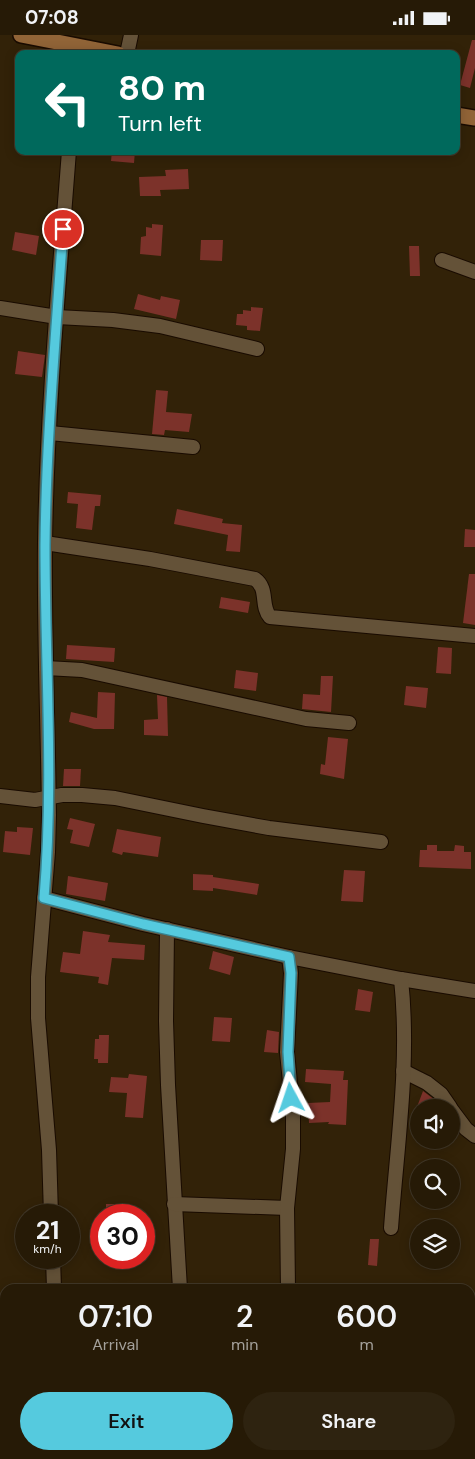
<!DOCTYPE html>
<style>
:root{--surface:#261a06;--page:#2e2310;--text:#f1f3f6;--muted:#a4a19b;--line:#423828;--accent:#55cade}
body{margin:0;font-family:"DM Sans",sans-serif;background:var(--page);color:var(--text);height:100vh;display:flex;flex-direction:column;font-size:19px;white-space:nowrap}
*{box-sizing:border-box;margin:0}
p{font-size:16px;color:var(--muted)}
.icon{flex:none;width:28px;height:28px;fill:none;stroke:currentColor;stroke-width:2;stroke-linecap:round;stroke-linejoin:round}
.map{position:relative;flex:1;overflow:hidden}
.sheet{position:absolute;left:0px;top:1249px;width:475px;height:176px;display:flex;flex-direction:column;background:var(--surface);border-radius:15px 15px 0 0;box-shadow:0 2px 12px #0003,0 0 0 1px var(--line)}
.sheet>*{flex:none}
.guide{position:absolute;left:15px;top:15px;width:445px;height:105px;border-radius:10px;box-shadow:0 2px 12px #0003,0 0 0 1px var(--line);background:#00695c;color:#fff;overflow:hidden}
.buttons{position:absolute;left:410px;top:1064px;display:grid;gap:10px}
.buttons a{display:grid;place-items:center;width:50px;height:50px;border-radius:50%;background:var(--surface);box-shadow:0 2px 12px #0003,0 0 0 1px var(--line);font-size:25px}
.speed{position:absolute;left:15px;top:1169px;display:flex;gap:10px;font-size:25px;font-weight:700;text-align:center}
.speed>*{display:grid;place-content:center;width:65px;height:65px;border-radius:50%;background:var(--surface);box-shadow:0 2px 12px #0003,0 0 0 1px var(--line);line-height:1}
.speed small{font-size:12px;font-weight:400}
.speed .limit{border:8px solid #d22;background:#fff;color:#111}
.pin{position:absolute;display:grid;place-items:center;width:42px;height:42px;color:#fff;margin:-21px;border:2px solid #fff;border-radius:50%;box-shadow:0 1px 5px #0007}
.me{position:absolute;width:55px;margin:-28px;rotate:355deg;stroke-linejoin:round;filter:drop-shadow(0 0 4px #0008)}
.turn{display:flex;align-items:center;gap:18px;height:105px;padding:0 20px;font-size:22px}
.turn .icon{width:65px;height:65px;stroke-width:2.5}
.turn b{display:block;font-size:35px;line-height:42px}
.eta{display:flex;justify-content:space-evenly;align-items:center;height:85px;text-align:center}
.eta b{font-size:30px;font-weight:600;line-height:35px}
.primary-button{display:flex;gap:10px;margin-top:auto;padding:10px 20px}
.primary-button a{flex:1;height:58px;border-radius:30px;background:var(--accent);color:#111;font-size:20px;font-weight:600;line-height:58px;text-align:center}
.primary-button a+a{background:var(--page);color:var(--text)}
.status{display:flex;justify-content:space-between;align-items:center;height:35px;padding:0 25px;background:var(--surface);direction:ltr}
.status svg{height:14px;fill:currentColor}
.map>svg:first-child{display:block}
</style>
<div class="status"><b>07:08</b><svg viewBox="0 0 49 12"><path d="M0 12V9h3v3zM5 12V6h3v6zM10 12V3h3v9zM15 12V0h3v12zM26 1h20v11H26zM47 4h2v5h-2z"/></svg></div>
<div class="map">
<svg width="475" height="1424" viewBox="0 0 475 1424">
<rect width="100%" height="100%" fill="#322208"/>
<g fill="#7c322a">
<polygon points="472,5 475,5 475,33 470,53 460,50"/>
<polygon points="112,116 135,116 134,128 111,126"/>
<polygon points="188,134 189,154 160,155 161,161 140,161 139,142 166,141 165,135"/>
<polygon points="152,189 163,190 161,221 140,219 141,202 146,201 146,192 152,193"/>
<polygon points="15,197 39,201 36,220 12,215"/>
<polygon points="201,205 223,205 222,226 200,225"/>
<polygon points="409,211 419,211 420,241 410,241"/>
<polygon points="138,259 160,265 161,261 180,265 176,284 134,274"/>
<polygon points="251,272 263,273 260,296 247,295 247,291 236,290 237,279 243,279 243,275 251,276"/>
<polygon points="18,316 45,320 42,342 15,339"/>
<polygon points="156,355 168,356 166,377 192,379 189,397 165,395 164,400 152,399"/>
<polygon points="68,457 101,460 100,471 95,471 92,495 76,493 78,469 67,468"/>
<polygon points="177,474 223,484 222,488 242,490 240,517 226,516 228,500 174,489"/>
<polygon points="465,494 475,495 475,512 464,512"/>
<polygon points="469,539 475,539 475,590 463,588"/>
<polygon points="221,562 250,567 248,578 219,573"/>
<polygon points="67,610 115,613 114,627 66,624"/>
<polygon points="438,612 452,613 451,639 436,638"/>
<polygon points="236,635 258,638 256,656 234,653"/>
<polygon points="321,641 333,641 331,677 302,674 303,659 320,660"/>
<polygon points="406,651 428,653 426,673 404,670"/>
<polygon points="98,657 115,658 114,694 94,694 69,687 71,677 97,683"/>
<polygon points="157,660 167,662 168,701 144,700 144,685 158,684"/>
<polygon points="328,702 348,704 344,744 320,739 321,729 325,730"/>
<polygon points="64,734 81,734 80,751 63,751"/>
<polygon points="70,783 95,789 89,812 70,808 73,795 67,794"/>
<polygon points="17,792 33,793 30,820 3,817 5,796 17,797"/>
<polygon points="117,794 161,802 158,822 123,817 122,820 112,817"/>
<polygon points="427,810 437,810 437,816 454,816 455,810 464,811 464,817 471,817 471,834 419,832 420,815 427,815"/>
<polygon points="344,835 365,836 363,867 341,866"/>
<polygon points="193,839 213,840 213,842 259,849 257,860 213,853 213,856 193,855"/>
<polygon points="68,841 108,848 105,866 66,859"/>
<polygon points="83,896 110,900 108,907 145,910 144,925 112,923 108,950 98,948 99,942 60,937 63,917 80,919"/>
<polygon points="213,916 234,922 230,940 209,934"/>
<polygon points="358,954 373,957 370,977 355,975"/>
<polygon points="214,982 232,983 230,1007 212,1006"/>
<polygon points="267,995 279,997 278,1018 264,1017"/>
<polygon points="99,1000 109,1000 108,1028 98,1028 98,1024 94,1024 95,1004 99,1004"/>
<polygon points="306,1034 344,1036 343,1045 348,1045 346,1090 328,1089 329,1087 309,1088 308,1068 330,1067 331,1049 305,1047"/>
<polygon points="129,1039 147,1041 143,1083 125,1082 127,1058 109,1057 111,1042 128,1043"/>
<polygon points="423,1056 435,1065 437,1069 436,1072 417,1072"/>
<rect x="106" y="1169" width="19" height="11"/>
<polygon points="370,1204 379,1204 377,1231 368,1230"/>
</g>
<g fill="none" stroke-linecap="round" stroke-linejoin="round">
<defs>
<g id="minor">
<polyline points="127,19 131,0"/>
<polyline points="442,225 475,237"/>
<polyline points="0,273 57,282 113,285 160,291 257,314"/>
<polyline points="50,398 193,412"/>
<path d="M 45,508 L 150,524 L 255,544 C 269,554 260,571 270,582 L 475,601"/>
<polyline points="46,633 82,635 306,684 349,688"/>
<polyline points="0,761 35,765 62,760 82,760 115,763 203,781 269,793 381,807"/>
<polyline points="44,863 143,889 289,922 401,944 475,956"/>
<polyline points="167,894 166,986 168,1050 180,1254"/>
<polyline points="403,1036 427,1048 441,1059 450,1072"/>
<polyline points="451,1074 466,1094 475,1101"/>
<polyline points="174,1169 287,1173"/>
<path d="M 51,1180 L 49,1115 L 38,983 L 38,942 L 48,817 L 49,780 C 48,689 44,599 45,508 C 47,377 59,247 69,116"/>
<path d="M 391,1193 C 397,1110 410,1027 401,944"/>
<polyline points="53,1222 54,1254"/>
<polyline points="288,1254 287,1173 293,1114 293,1078 287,1017 291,938 289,922"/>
<polyline points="470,1292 475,1292"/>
<polyline points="57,1420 57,1424"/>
<polyline points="179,1424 179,1420"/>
<polyline points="399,1424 400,1420"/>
</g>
<g id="secondary">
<polyline points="21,0 118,19"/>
<polyline points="456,80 475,83"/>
</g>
</defs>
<use href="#minor" stroke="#190b00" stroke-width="16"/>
<use href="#secondary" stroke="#190b00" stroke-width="18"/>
<use href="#minor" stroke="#645238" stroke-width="14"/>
<use href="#secondary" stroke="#916437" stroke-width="15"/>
</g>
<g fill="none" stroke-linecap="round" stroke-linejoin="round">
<defs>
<path id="route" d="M 63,194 C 56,299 46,405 45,511 C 45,628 54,746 44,863 L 143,889 L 289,922 L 291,938 L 288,1017 L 291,1063"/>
</defs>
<use href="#route" stroke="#378390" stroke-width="12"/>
<use href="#route" stroke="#55cade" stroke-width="9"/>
</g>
</svg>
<div class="buttons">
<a><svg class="icon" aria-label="sound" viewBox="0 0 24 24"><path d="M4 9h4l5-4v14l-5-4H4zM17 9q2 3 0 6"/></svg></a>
<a><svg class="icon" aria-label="search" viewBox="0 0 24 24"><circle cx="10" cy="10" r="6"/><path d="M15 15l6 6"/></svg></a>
<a><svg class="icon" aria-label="layers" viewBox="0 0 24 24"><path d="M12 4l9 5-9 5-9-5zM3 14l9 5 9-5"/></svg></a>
</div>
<div class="speed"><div>21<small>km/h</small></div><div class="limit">30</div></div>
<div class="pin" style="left:63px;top:194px;background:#d93025"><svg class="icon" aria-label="arrive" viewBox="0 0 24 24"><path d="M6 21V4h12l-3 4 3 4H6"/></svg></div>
<svg class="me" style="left:291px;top:1063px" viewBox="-20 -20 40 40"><path d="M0-17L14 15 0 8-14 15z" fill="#55cade" stroke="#fff" stroke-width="4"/></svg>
<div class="guide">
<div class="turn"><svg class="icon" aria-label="left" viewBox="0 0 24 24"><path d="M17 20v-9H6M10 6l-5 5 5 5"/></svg><div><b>80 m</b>Turn left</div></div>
</div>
<section class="sheet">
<div class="eta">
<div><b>07:10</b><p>Arrival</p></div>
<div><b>2</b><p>min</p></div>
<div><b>600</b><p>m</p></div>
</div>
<div class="primary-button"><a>Exit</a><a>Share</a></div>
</section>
</div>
